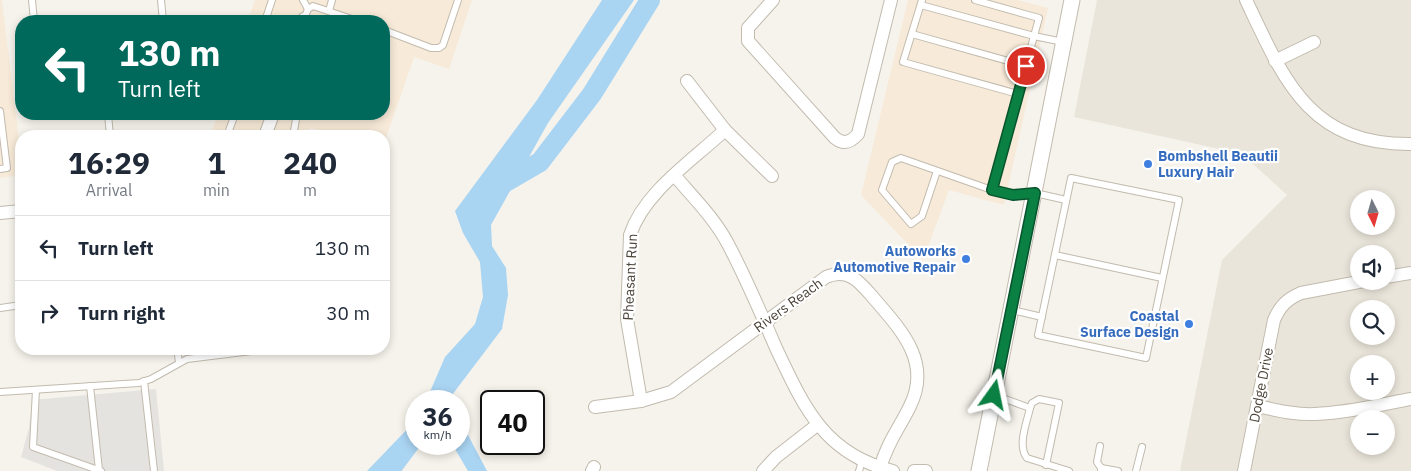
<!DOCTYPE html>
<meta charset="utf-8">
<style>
:root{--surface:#fff;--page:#f6f6f7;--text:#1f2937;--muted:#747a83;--line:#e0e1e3}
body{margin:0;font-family:"IBM Plex Sans",sans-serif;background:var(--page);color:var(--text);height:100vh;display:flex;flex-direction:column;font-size:19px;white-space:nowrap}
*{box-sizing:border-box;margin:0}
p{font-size:16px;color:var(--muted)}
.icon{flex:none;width:28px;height:28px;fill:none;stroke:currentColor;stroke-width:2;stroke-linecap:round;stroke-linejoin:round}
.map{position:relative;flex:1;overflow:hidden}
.drawer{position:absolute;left:15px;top:130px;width:375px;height:225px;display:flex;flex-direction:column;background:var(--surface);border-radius:20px;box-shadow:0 2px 8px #0003}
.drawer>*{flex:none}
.hud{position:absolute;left:15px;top:15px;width:375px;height:105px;border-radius:20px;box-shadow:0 2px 8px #0003;background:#00695c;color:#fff;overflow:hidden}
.needle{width:32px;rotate:175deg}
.tools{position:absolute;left:1350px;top:190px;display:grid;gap:10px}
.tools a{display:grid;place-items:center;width:45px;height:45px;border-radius:50%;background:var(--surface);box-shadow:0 2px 8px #0003;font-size:25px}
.speed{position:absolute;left:405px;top:390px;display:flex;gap:10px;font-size:25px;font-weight:700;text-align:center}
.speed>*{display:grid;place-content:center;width:65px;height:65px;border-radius:50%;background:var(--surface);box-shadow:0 2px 8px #0003;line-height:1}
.speed small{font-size:12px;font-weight:400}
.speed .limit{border:2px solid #111;border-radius:8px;background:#fff;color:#111}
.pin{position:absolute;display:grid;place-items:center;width:42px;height:42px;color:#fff;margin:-21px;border:2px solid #fff;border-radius:50%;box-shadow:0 1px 5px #0007}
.me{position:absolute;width:55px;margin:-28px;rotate:12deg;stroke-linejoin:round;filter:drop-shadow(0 0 4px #0008)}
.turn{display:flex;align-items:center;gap:18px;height:105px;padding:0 20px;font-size:22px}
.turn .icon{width:65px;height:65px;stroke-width:2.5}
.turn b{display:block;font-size:35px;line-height:42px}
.eta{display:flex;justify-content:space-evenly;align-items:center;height:85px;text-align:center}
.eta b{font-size:30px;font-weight:800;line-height:35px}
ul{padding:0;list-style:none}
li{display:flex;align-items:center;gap:15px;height:65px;padding:0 20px;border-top:1px solid var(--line)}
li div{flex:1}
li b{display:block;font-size:19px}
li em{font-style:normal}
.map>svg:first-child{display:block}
</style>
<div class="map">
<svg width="1411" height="471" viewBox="0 0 1411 471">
<rect width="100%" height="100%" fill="#f6f3ec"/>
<path fill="#eae5da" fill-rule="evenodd" d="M 1097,0 L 1411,0 L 1411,471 L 1180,471 L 1222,260 L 1287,195 L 1242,154 L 1074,117 ZM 1359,199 L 1386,199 L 1386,226 L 1359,226 ZM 1359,254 L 1386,254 L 1386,281 L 1359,281 ZM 1359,309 L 1386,309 L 1386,336 L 1359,336 ZM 1359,364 L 1386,364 L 1386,391 L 1359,391 ZM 1359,419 L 1386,419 L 1386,446 L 1359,446 Z"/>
<g fill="#f7ead8">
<polygon points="0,0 2,0 21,157 21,175 0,178"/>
<polygon points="255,0 472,0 449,69 414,57 384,144 384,136 334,136 311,128 307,136 210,136 218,114 384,114 384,21 248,21"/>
<polygon points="908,0 1017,0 1048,8 1004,205 949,190 923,260 861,195"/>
</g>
<polygon fill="#e5e3e0" points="156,389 164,471 57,471 21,457 29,428 32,400"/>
<g fill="#a9d4f2">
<polygon points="602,0 634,0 548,123 491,225 492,246 506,268 508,295 502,329 449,399 450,401 426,401 445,357 475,324 483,297 480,262 463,233 455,211 537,100"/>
<polygon points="459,418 487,471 468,471 452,444 459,444"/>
<polygon points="416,420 416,439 389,471 367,471"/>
</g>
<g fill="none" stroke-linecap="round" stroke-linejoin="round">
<g stroke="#a9d4f2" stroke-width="20">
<polyline points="497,187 540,162 592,94 650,0"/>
<polyline points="389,471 416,435"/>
</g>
<defs>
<g id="service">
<polyline points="32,0 34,21"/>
<polyline points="161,0 163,21"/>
<polyline points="303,0 308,9"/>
<polyline points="922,0 903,62 1018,94"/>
<polyline points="921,5 1034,36 1039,18 975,0"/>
<polyline points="329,11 332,0"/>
<polyline points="304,19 308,9 313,6 358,21"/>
<polyline points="265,21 272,0"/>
<polyline points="384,30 431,48 439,48 443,45 458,0"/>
<polyline points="912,34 1026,66"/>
<polyline points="0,111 7,168 0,169"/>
<polyline points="108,114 110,136"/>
<polyline points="227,136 235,114"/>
<polyline points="293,136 297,114"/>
<polyline points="937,171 922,216 911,224 882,190 892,162 901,158 989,189 1013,195 1035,193 1066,200"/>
<polygon points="1071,178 1179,200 1146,358 1038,335"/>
<polyline points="992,190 1034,36 1063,42"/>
<polyline points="1055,255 1162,278"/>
<polyline points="0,308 21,305"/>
<polyline points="1012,310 1042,317"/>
<polyline points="177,349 179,362"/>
<polyline points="144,381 154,471"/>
<polyline points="90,386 99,470"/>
<polyline points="36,390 33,447 101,471"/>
<polyline points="0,392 139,383 151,379 187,359 267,349"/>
<path d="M 994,395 L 1030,408 C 1027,422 1017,446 1027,458 L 1069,471"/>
<polyline points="1030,408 1032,403 1039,399 1059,403 1046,465"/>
<polyline points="1100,446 1097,462 1101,468"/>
<polyline points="859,471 862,461"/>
<polyline points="1101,471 1101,468 1118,471"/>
<polyline points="1136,471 1142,447"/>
</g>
<g id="minor">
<path d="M 773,0 L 748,28 L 748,41 L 835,138 C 844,145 851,142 858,134 L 891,0"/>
<path d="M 1246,0 C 1284,80 1309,145 1411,144"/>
<polyline points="303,21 304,19"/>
<polyline points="1275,61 1314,42"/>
<polyline points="687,81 725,130 772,176"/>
<polyline points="265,136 273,114"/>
<path d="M 675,176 C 693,197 715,219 728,244 C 746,278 761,313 776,348 C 804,407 824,454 893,471"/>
<polyline points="0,213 21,211"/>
<polyline points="1386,277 1411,273"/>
<path d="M 641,401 L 627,319 L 630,235 C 644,192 693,160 725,130"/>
<path d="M 1257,406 C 1276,410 1295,415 1315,414 C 1347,413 1379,405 1411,399"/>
<path d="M 595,407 L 641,401 L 671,392 L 826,277 C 847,268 858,280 871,295 C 898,327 933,360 910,406 C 899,429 888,441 880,468"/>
<polyline points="592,471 594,467"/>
<polyline points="763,471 776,457 817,425"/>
<polyline points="914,471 926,471"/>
<path d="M 1244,471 L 1274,320 C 1280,306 1287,299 1301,293 L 1364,281"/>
</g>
<polyline id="tertiary" points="979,471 1072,0"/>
</defs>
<use href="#service" stroke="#c2bbae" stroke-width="8"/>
<use href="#minor" stroke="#c2bbae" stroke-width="14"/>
<use href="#tertiary" stroke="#c2bbae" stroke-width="17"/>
<use href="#service" stroke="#fff" stroke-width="6"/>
<use href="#minor" stroke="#fff" stroke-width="12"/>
<use href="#tertiary" stroke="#fff" stroke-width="15"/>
</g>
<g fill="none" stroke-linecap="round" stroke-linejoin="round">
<defs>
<polyline id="route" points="994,395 1035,193 1013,195 992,190 1026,66"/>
</defs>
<use href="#route" stroke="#07532c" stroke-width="12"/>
<use href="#route" stroke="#0b8043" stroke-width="9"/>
</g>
<g fill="#3f7fe0" stroke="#fff" stroke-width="2">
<circle cx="1148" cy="164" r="5"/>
<circle cx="966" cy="259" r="5"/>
<circle cx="1189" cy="324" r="5"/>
</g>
<g text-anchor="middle" stroke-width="4.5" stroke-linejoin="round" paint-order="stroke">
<g font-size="14" font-weight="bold" fill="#366cbe" stroke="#fff" text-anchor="end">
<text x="1158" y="161" text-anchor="start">Bombshell Beautii<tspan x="1158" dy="16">Luxury Hair</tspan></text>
<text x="956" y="256">Autoworks<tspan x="956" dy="16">Automotive Repair</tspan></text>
<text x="1179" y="321">Coastal<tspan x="1179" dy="16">Surface Design</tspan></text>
</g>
<g font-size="14" fill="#4b4439" stroke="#fff">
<text transform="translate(630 277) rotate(-87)" y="5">Pheasant Run</text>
<text transform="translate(788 305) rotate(-36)" y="5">Rivers Reach</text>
<text transform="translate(1261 385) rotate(-79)" y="5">Dodge Drive</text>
</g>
</g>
</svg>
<div class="tools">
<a><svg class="needle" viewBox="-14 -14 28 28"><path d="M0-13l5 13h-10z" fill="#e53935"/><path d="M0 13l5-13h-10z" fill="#747a83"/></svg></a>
<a><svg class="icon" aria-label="sound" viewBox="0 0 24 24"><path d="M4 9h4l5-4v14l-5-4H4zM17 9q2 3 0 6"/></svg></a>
<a><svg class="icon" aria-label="search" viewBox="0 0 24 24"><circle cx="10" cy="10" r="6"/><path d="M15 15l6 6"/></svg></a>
<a>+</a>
<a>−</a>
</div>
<div class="speed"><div>36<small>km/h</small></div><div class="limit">40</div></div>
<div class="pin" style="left:1026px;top:66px;background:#d93025"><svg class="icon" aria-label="arrive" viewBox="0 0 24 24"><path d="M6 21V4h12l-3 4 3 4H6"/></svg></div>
<svg class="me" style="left:994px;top:395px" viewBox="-20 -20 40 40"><path d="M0-17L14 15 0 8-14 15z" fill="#0b8043" stroke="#fff" stroke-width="4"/></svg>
<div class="hud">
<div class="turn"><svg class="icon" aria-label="left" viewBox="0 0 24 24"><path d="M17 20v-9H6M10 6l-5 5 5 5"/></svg><div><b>130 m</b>Turn left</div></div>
</div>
<section class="drawer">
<div class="eta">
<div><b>16:29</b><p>Arrival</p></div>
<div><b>1</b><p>min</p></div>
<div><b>240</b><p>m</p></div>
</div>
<ul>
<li><svg class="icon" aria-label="left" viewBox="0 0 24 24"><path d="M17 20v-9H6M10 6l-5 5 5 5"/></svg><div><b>Turn left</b></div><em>130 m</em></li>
<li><svg class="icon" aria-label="right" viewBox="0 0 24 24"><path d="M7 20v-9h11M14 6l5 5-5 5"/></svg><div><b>Turn right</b></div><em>30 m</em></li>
</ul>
</section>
</div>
